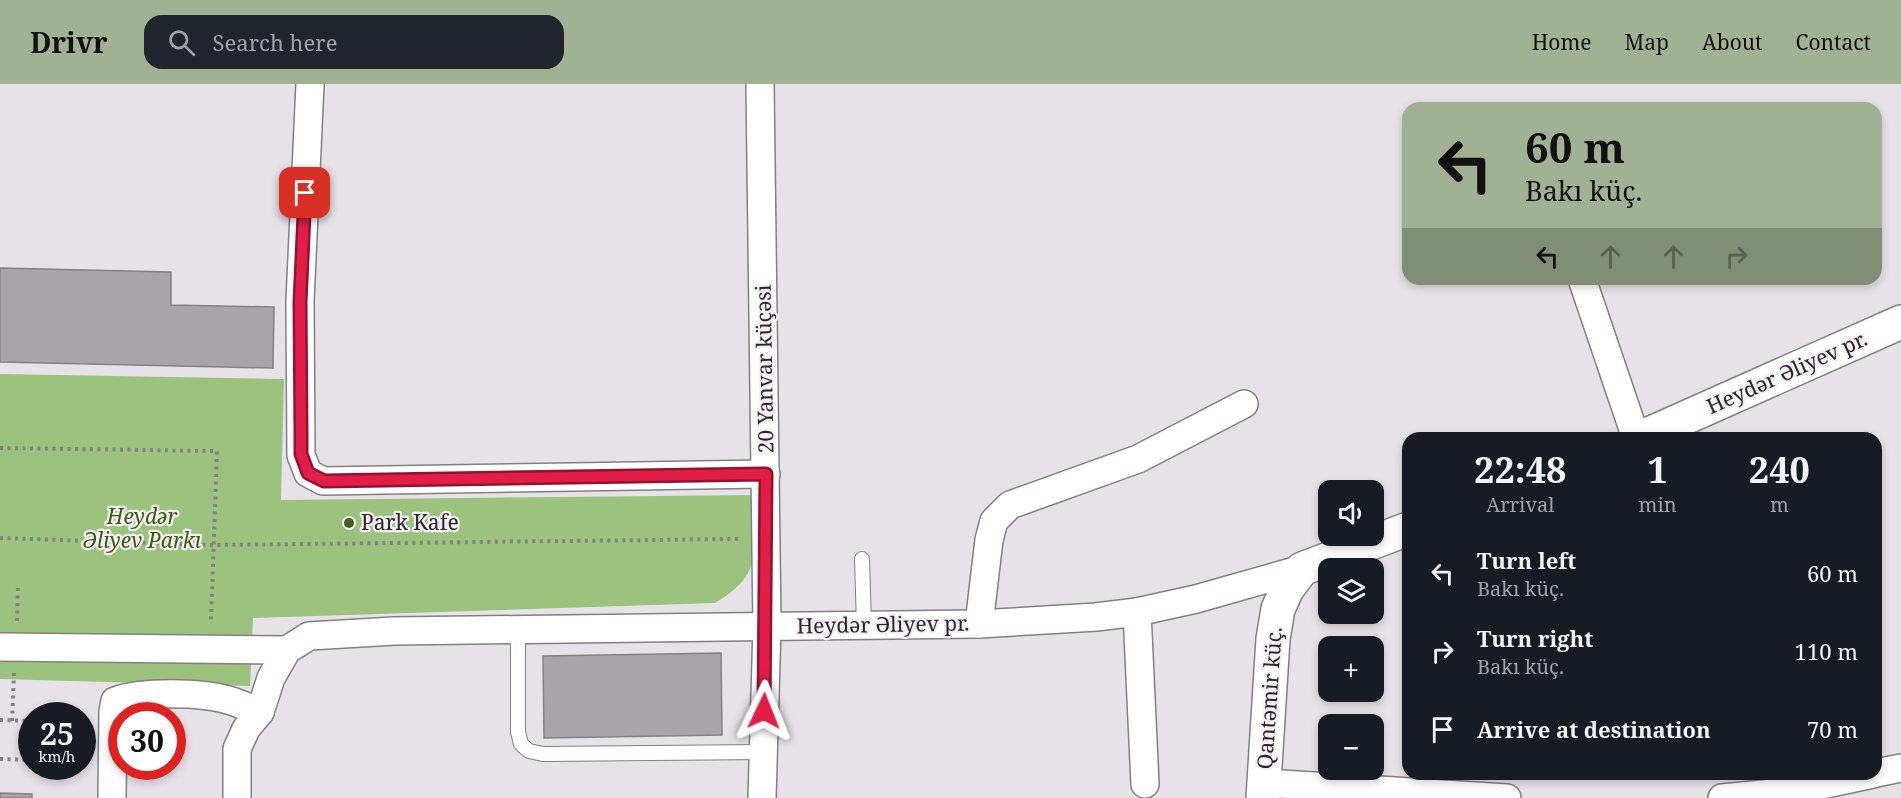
<!DOCTYPE html>
<meta charset="utf-8">
<style>
:root{--surface:#171b24;--page:#20242c;--text:#f1f3f6;--muted:#9ea1a6;--accent:#a0b293}
body{margin:0;font-family:"Noto Serif",serif;background:var(--page);color:var(--text);height:100vh;display:flex;flex-direction:column;font-size:22px;white-space:nowrap}
*{box-sizing:border-box;margin:0}
p{font-size:20px;color:var(--muted)}
.icon{flex:none;width:33px;height:33px;fill:none;stroke:currentColor;stroke-width:2;stroke-linecap:round;stroke-linejoin:round}
.map{position:relative;flex:1;overflow:hidden}
.sheet{position:absolute;left:1402px;top:348px;width:480px;height:348px;display:flex;flex-direction:column;background:var(--surface);border-radius:18px;box-shadow:0 3px 9px #0003}
.sheet>*{flex:none}
.banner{position:absolute;left:1402px;top:18px;width:480px;height:183px;border-radius:18px;box-shadow:0 3px 9px #0003;background:#a0b293;color:#111;overflow:hidden}
.tools{position:absolute;left:1318px;top:396px;display:grid;gap:12px}
.tools a{display:grid;place-items:center;width:66px;height:66px;border-radius:12px;background:var(--surface);box-shadow:0 3px 9px #0003;font-size:30px}
.speed{position:absolute;left:18px;top:618px;display:flex;gap:12px;font-size:30px;font-weight:700;text-align:center}
.speed>*{display:grid;place-content:center;width:78px;height:78px;border-radius:50%;background:var(--surface);box-shadow:0 3px 9px #0003;line-height:1}
.speed small{font-size:15px;font-weight:400}
.speed .limit{border:9px solid #d22;background:#fff;color:#111}
.pin{position:absolute;display:grid;place-items:center;width:51px;height:51px;color:#fff;margin:-26px;border-radius:12px;box-shadow:0 3px 9px #0006}
.me{position:absolute;width:66px;margin:-33px;rotate:2deg;stroke-linejoin:round;filter:drop-shadow(0 0 4px #0008)}
.turn{display:flex;align-items:center;gap:21px;height:126px;padding:0 24px;font-size:27px}
.turn .icon{width:78px;height:78px;stroke-width:2.5}
.turn b{display:block;font-size:42px;line-height:51px}
.lanes{display:flex;align-items:center;height:57px;padding:0 24px;background:#0003;justify-content:center;gap:30px;direction:ltr}
.lanes .off{opacity:.35}
.eta{display:flex;justify-content:space-evenly;align-items:center;height:102px;text-align:center}
.eta b{font-size:36px;font-weight:700;line-height:42px}
ul{padding:0;list-style:none}
li{display:flex;align-items:center;gap:18px;height:78px;padding:0 24px}
li div{flex:1}
li b{display:block;font-size:22px}
li em{font-style:normal}
header{display:flex;align-items:center;gap:36px;box-sizing:border-box;height:84px;padding:0 30px;background:var(--accent);color:#111}
header strong{font-size:28px}
nav{display:flex;gap:33px;margin-inline-start:auto;font-size:21px}
.search{width:420px;height:54px;background:var(--page);display:flex;align-items:center;gap:15px;box-sizing:border-box;padding:0 21px;border-radius:18px;color:var(--muted);font-size:22px}
.map>svg:first-child{display:block}
</style>
<header>
<strong>Drivr</strong>
<div class="search"><svg class="icon" aria-label="search" viewBox="0 0 24 24"><circle cx="10" cy="10" r="6"/><path d="M15 15l6 6"/></svg>Search here</div>
<nav><a>Home</a><a>Map</a><a>About</a><a>Contact</a></nav>
</header>
<div class="map">
<svg width="1901" height="714" viewBox="0 0 1901 714">
<rect width="100%" height="100%" fill="#e7e2e7"/>
<path fill="#9cc37d" d="M 0,290 L 284,295 L 281,416 L 754,411 C 754,463 766,489 715,519 L 253,534 L 250,602 L 0,595 Z"/>
<g fill="#a9a4a9" stroke="#868085" stroke-width="1.5">
<polygon points="0,184 171,188 171,221 274,223 273,284 0,278"/>
<polygon points="721,569 722,651 544,654 543,572"/>
<polygon points="0,709 32,710 32,714 0,714"/>
</g>
<g fill="none" stroke-linecap="round" stroke-linejoin="round">
<defs>
<g id="lane">
<polyline points="862,475 864,541"/>
<polyline points="518,545 518,648 521,660 529,667 543,670 763,668"/>
</g>
<g id="street">
<polyline points="310,0 300,217 301,371 308,389 323,397 766,390"/>
<polyline points="760,0 767,543 762,714"/>
<polyline points="1582,195 1636,354"/>
<polyline points="1137,528 1145,700"/>
<polyline points="979,540 989,456 994,437 1010,421 1138,375 1244,320"/>
<polyline points="0,563 287,566"/>
<polyline points="1876,689 1901,684"/>
<polyline points="1264,699 1507,714"/>
<path d="M 112,714 L 113,627 L 115,617 C 141,607 201,608 228,616 C 239,619 249,624 260,628"/>
<polyline points="237,714 237,665 246,645 260,628 271,594 287,566 309,552 394,547 979,540 1096,533 1137,528 1196,515 1302,485"/>
<polyline points="1722,714 1794,707 1873,690"/>
</g>
<g id="secondary">
<polyline points="1640,354 1901,238"/>
<polyline points="1263,714 1273,555 1278,525 1287,505 1302,485 1408,445"/>
</g>
</defs>
<use href="#lane" stroke="#847f84" stroke-width="16"/>
<use href="#street" stroke="#847f84" stroke-width="30"/>
<use href="#secondary" stroke="#847f84" stroke-width="36"/>
<g stroke="#848184" stroke-width="4" stroke-dasharray="3 4.5" stroke-linecap="butt">
<polyline points="0,364 217,367 211,538"/>
<polyline points="0,454 213,461 740,455"/>
<polyline points="17,537 18,503"/>
<polyline points="0,636 32,637"/>
<polyline points="12,637 14,589"/>
<polyline points="0,675 32,676"/>
</g>
<use href="#lane" stroke="#fff" stroke-width="14"/>
<use href="#street" stroke="#fff" stroke-width="27"/>
<use href="#secondary" stroke="#fff" stroke-width="33"/>
</g>
<g fill="none" stroke-linecap="round" stroke-linejoin="round">
<defs>
<polyline id="route" points="305,109 300,218 301,349 301,370 308,389 324,397 766,390 764,627"/>
</defs>
<use href="#route" stroke="#92132f" stroke-width="15"/>
<use href="#route" stroke="#e11d48" stroke-width="10"/>
</g>
<circle fill="#3e621a" stroke="#f5eff5" stroke-width="2" cx="349" cy="439" r="6"/>
<g text-anchor="middle" stroke-width="4.5" stroke-linejoin="round" paint-order="stroke">
<g font-size="21" fill="#292729" stroke="#f5eff5">
<text transform="translate(765 285) rotate(-91)" y="7">20 Yanvar küçəsi</text>
<text transform="translate(1787 289) rotate(-24)" y="7">Heydər Əliyev pr.</text>
<text transform="translate(883 541) rotate(-1)" y="7">Heydər Əliyev pr.</text>
<text transform="translate(1270 614) rotate(-86)" y="7">Qantəmir küç.</text>
</g>
<g font-size="21" font-style="italic" fill="#385c0e" stroke="#f5eff5">
<text x="142" y="440">Heydər<tspan x="142" dy="24">Əliyev Parkı</tspan></text>
</g>
<g font-size="21" fill="#292729" stroke="#f5eff5" text-anchor="start">
<text x="361" y="446">Park Kafe</text>
</g>
</g>
</svg>
<div class="tools">
<a><svg class="icon" aria-label="sound" viewBox="0 0 24 24"><path d="M4 9h4l5-4v14l-5-4H4zM17 9q2 3 0 6"/></svg></a>
<a><svg class="icon" aria-label="layers" viewBox="0 0 24 24"><path d="M12 4l9 5-9 5-9-5zM3 14l9 5 9-5"/></svg></a>
<a>+</a>
<a>−</a>
</div>
<div class="speed"><div>25<small>km/h</small></div><div class="limit">30</div></div>
<div class="pin" style="left:305px;top:109px;background:#d93025"><svg class="icon" aria-label="arrive" viewBox="0 0 24 24"><path d="M6 21V4h12l-3 4 3 4H6"/></svg></div>
<svg class="me" style="left:764px;top:627px" viewBox="-20 -20 40 40"><path d="M0-17L14 15 0 8-14 15z" fill="#e11d48" stroke="#fff" stroke-width="4"/></svg>
<div class="banner">
<div class="turn"><svg class="icon" aria-label="left" viewBox="0 0 24 24"><path d="M17 20v-9H6M10 6l-5 5 5 5"/></svg><div><b>60 m</b>Bakı küç.</div></div>
<div class="lanes"><svg class="icon" aria-label="left" viewBox="0 0 24 24"><path d="M17 20v-9H6M10 6l-5 5 5 5"/></svg><svg class="icon off" aria-label="ahead" viewBox="0 0 24 24"><path d="M12 20V5M6 11l6-6 6 6"/></svg><svg class="icon off" aria-label="ahead" viewBox="0 0 24 24"><path d="M12 20V5M6 11l6-6 6 6"/></svg><svg class="icon off" aria-label="right" viewBox="0 0 24 24"><path d="M7 20v-9h11M14 6l5 5-5 5"/></svg></div>
</div>
<section class="sheet">
<div class="eta">
<div><b>22:48</b><p>Arrival</p></div>
<div><b>1</b><p>min</p></div>
<div><b>240</b><p>m</p></div>
</div>
<ul>
<li><svg class="icon" aria-label="left" viewBox="0 0 24 24"><path d="M17 20v-9H6M10 6l-5 5 5 5"/></svg><div><b>Turn left</b><p>Bakı küç.</p></div><em>60 m</em></li>
<li><svg class="icon" aria-label="right" viewBox="0 0 24 24"><path d="M7 20v-9h11M14 6l5 5-5 5"/></svg><div><b>Turn right</b><p>Bakı küç.</p></div><em>110 m</em></li>
<li><svg class="icon" aria-label="arrive" viewBox="0 0 24 24"><path d="M6 21V4h12l-3 4 3 4H6"/></svg><div><b>Arrive at destination</b></div><em>70 m</em></li>
</ul>
</section>
</div>
